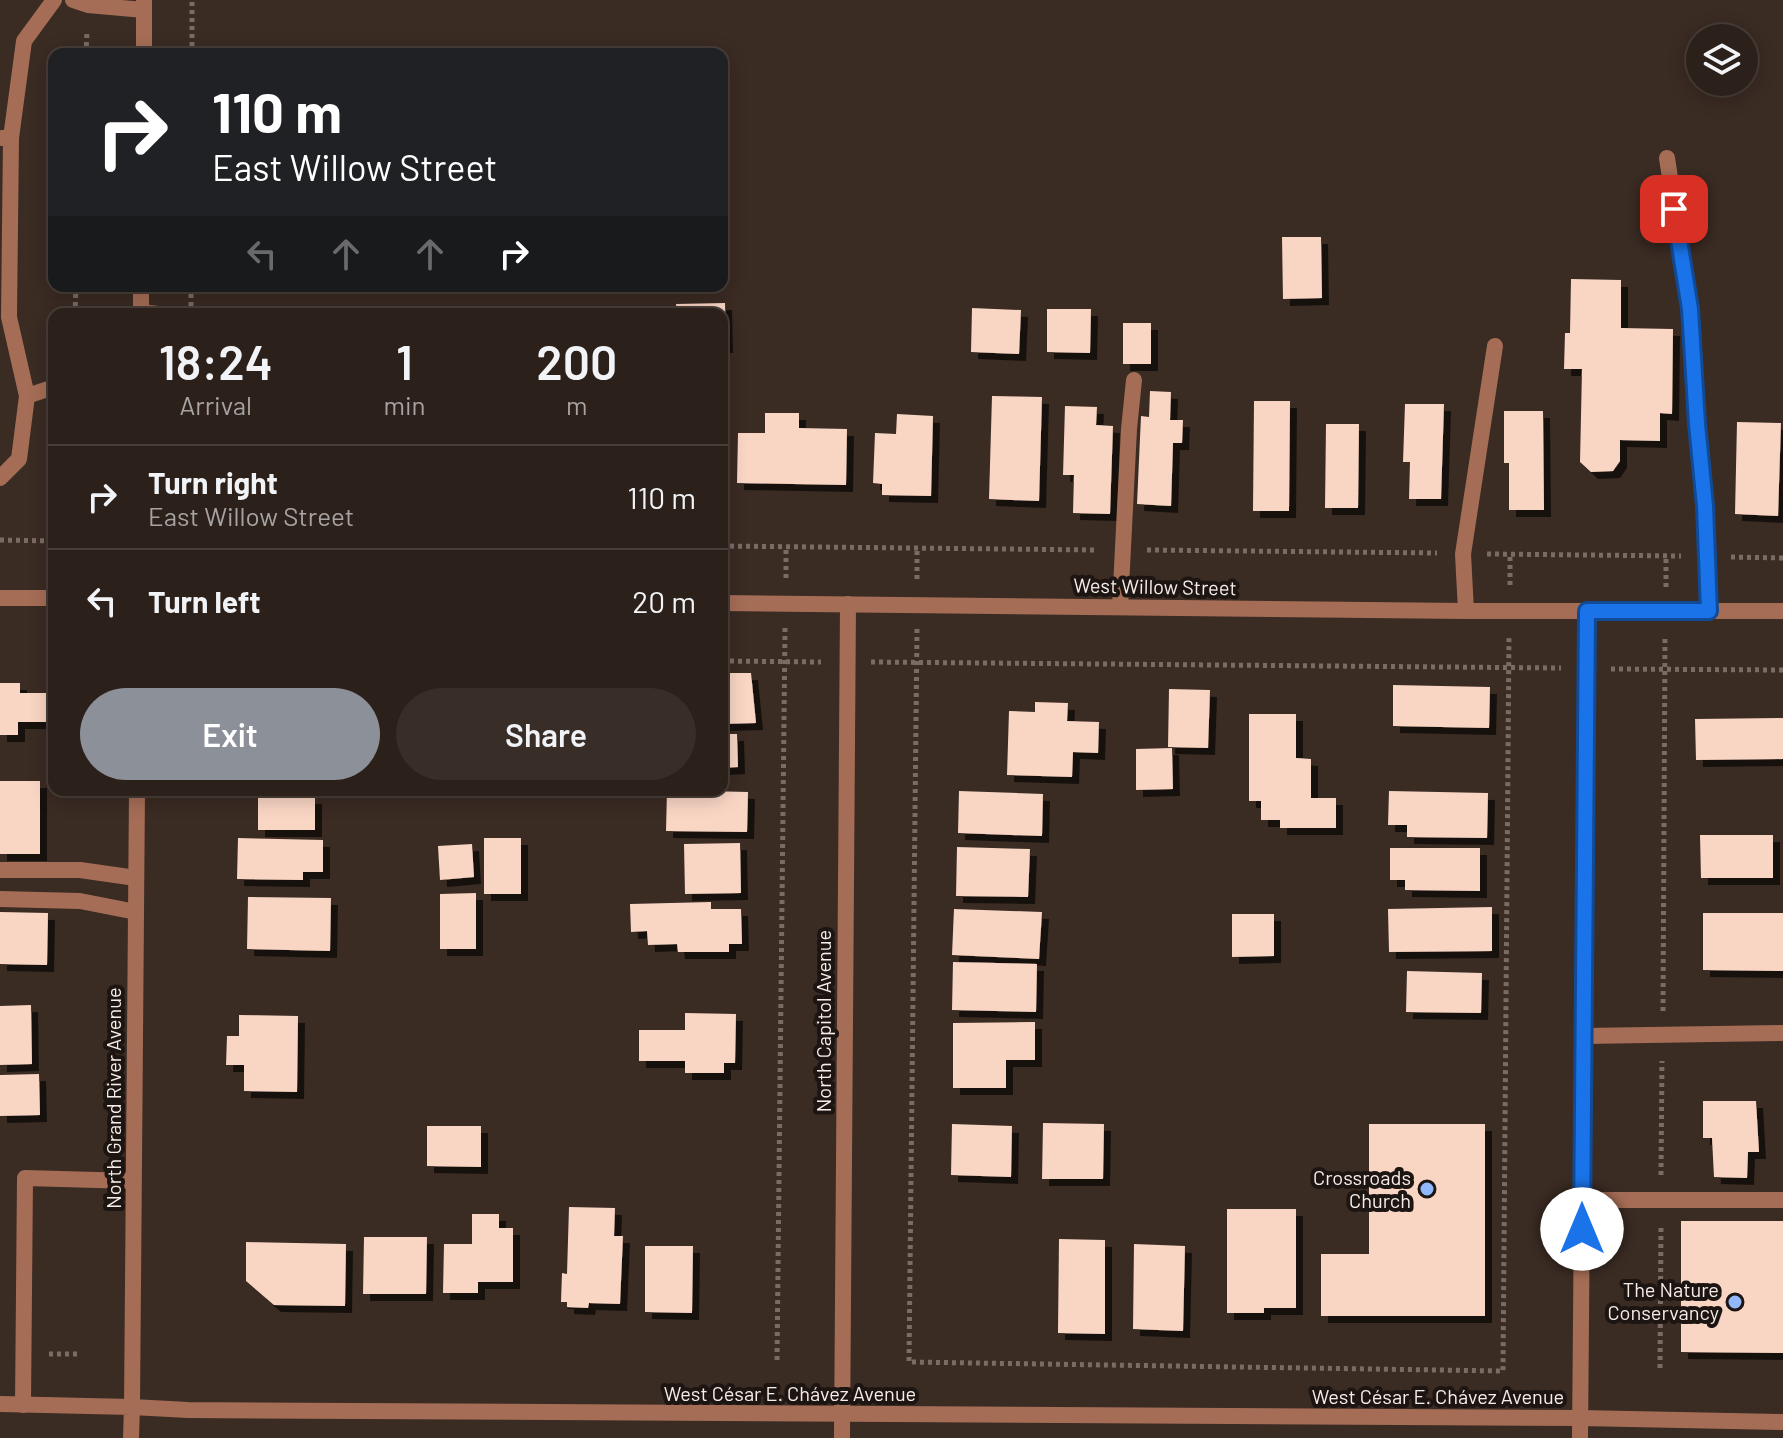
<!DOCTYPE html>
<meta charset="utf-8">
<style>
:root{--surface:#2c201a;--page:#382d27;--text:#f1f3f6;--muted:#a6a3a2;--line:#483e39;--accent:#8c9099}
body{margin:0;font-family:Barlow,sans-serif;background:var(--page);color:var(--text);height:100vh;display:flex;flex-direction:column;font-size:30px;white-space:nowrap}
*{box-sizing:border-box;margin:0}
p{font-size:26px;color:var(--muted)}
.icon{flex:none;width:44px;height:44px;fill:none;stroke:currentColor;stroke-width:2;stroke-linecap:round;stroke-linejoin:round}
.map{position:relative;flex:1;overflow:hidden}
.drawer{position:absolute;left:48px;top:308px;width:680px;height:488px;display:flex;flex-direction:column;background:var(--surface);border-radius:16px;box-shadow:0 4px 20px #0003,0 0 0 2px var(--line)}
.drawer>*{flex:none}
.top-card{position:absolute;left:48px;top:48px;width:680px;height:244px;border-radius:16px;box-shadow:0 4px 20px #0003,0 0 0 2px var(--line);background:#202124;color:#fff;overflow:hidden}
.controls{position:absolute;left:1686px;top:24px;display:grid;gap:16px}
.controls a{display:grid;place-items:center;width:72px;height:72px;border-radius:50%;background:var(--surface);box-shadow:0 4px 20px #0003,0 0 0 2px var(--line);font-size:40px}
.pin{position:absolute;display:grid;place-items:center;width:68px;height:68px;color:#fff;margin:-34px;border-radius:16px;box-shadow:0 4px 12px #0006}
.me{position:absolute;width:88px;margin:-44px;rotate:0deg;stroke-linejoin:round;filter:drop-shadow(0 0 6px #0008)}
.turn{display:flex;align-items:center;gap:28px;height:168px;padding:0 32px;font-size:36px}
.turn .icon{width:104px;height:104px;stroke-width:2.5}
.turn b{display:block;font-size:56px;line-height:68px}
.lanes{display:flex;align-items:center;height:76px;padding:0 32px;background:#0003;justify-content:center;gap:40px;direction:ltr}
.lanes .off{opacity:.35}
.eta{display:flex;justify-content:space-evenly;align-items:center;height:136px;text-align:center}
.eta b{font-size:48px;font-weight:600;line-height:56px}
.primary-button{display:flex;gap:16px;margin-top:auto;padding:16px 32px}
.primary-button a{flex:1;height:92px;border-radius:48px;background:var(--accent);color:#fff;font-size:32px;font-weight:600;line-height:92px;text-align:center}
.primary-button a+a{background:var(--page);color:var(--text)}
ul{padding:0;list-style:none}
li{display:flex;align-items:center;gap:24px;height:104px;padding:0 32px;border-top:2px solid var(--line)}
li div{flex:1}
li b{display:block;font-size:30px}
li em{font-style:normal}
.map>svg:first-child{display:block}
</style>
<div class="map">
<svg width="1783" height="1438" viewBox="0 0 1783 1438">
<defs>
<filter id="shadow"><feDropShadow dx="7" dy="7" stdDeviation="0" flood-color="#0009"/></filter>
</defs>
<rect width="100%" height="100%" fill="#3a2b23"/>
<g fill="#f9d5c4" filter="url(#shadow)">
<polygon points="1282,237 1321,237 1322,298 1283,299"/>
<polygon points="1571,279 1621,280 1621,328 1673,329 1672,414 1660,413 1660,441 1620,440 1620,461 1613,471 1591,472 1580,462 1582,369 1564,369 1565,333 1570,333"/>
<polygon points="725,303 726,346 722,346 722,314 677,314 676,304"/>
<polygon points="972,308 1021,310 1019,354 971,352"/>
<polygon points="1047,309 1091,309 1090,353 1047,352"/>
<rect x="1123" y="323" width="28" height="41"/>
<polygon points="1150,391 1171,392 1170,420 1183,420 1182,443 1173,443 1171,506 1137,504 1141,416 1149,417"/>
<polygon points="992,396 1042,397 1039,501 989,499"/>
<polygon points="1254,401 1290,401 1289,511 1253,511"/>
<polygon points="1405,404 1444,404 1441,499 1409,499 1410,462 1403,462"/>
<polygon points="1065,406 1097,407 1096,425 1113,426 1110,514 1073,513 1074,475 1063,475"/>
<polygon points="1504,411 1543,411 1544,510 1509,510 1509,463 1504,463"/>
<polygon points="765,413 799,413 799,428 847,429 846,485 737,483 738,433 765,433"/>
<polygon points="897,414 933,416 931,496 882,495 882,484 873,483 875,433 896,434"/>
<polygon points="1737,422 1781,423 1778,516 1735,514"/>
<polygon points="1326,424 1359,424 1358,508 1325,508"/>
<polygon points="722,673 751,673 756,723 722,724"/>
<polygon points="0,683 20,683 20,693 47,693 47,722 18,722 18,735 0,735"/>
<polygon points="1393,685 1490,687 1489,728 1393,726"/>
<polygon points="1169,689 1210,690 1208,748 1168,747"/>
<polygon points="1035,702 1068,703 1067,721 1099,722 1098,753 1073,752 1072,777 1007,775 1009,711 1035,712"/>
<polygon points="1249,714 1296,714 1296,758 1311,759 1311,798 1336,798 1336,828 1280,828 1280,820 1261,820 1261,801 1249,801"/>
<polygon points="1783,718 1783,759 1696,760 1695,719"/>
<polygon points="722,734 737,734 738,767 722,768"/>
<polygon points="1172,748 1173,789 1136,790 1136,749"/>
<rect x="0" y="781" width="40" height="73"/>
<polygon points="667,790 748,792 747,832 666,831"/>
<polygon points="959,791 1043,794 1042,836 958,833"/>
<polygon points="1389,791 1488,793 1487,838 1407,837 1407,825 1388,825"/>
<polygon points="315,797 315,830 258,830 258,798"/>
<polygon points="1700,835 1773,835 1773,878 1701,878"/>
<polygon points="238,838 323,840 323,872 303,872 303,880 237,879"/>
<rect x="484" y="838" width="37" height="56"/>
<polygon points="740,843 741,893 685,894 684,844"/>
<polygon points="472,844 474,877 440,880 438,846"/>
<polygon points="957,847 1030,849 1028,897 956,896"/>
<polygon points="1390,848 1480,848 1480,891 1405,890 1405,880 1390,880"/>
<polygon points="476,893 476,949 440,949 440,894"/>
<polygon points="248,897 331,898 330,951 247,949"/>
<polygon points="711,902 711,909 741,909 742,944 729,944 729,952 678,952 677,944 648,945 647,931 631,932 630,904"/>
<polygon points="1492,907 1492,951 1389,952 1388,909"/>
<polygon points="954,909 1042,912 1039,959 952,955"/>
<polygon points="0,912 48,913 47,965 0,964"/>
<polygon points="1703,913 1783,913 1783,971 1703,970"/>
<polygon points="1232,914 1274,914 1274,956 1232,957"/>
<polygon points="953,962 1037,964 1036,1012 952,1010"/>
<polygon points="1407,971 1482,973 1481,1013 1406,1012"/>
<polygon points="31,1005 32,1064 0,1065 0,1006"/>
<polygon points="685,1013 736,1014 735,1063 724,1063 724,1073 685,1073 685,1061 639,1061 639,1030 685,1030"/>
<polygon points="239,1015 298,1016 297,1092 244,1091 244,1065 226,1065 227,1036 239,1036"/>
<polygon points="1035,1022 1035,1060 1006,1060 1006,1088 953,1088 953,1023"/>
<polygon points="39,1074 40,1115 0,1116 0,1075"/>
<polygon points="1703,1101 1756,1101 1759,1152 1748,1152 1747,1178 1714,1177 1712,1138 1703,1138"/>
<polygon points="1043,1123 1104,1124 1103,1179 1042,1179"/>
<polygon points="952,1124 1012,1126 1011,1177 951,1175"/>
<polygon points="1369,1124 1485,1124 1485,1316 1321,1316 1321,1254 1369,1254"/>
<polygon points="427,1126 481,1126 481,1167 427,1166"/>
<polygon points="569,1207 615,1208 614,1236 623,1236 620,1304 589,1303 588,1308 567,1307 567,1302 561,1302 562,1273 567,1274"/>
<polygon points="1227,1209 1296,1209 1296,1308 1264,1308 1264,1313 1227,1313"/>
<polygon points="472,1214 499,1214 499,1228 513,1228 513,1282 478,1282 478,1293 443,1293 444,1244 472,1244"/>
<polygon points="1681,1221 1783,1221 1783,1353 1681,1352"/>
<polygon points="364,1237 427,1237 426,1294 363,1294"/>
<polygon points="1059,1239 1105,1240 1105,1334 1058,1333"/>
<polygon points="246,1242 346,1244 345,1306 274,1305 246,1281"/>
<polygon points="1134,1244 1185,1246 1183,1331 1133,1329"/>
<polygon points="645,1246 693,1246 692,1313 645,1312"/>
</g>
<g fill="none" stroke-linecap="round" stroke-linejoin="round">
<g stroke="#7a6c65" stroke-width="5" stroke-dasharray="4 4" stroke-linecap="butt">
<polyline points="86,54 87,31"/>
<polyline points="192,54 192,0"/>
<polyline points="191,286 191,314"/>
<polyline points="75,314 76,286"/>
<polyline points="0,540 54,541"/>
<polyline points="722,546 1097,550"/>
<polyline points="1147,550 1437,553"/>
<polyline points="1487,554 1681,556"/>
<polyline points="1731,557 1783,558"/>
<polyline points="786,578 786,547"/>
<polyline points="917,579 917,548"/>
<polyline points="1510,585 1510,554"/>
<polyline points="1666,587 1666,556"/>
<polyline points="917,629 909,1362 1503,1371 1509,635"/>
<polyline points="722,661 821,662"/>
<polyline points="871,662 1561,668"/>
<polyline points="1611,669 1783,670"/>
<polyline points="1663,1011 1665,637"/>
<polyline points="1661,1175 1662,1061"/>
<polyline points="49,1354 78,1354"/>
<polyline points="777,1360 785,628"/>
<polyline points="1660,1368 1661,1225"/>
</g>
<g stroke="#a56d56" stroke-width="16">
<polyline points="73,0 88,5 144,10"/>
<polyline points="2,138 11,138 24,41 54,0"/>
<polyline points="11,138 9,317 27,396"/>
<polyline points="1667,158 1690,309 1697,424 1705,506 1709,611"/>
<polyline points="141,312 158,314"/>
<polyline points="0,478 19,459 27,396 54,387"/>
<polyline points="1120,607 1129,429 1134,380"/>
<polyline points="1466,611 1463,554 1495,346"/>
<polyline points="0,870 80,870 136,878"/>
<polyline points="0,899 80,901 136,912"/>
<polyline points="1583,1036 1783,1033"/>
<polyline points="1582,1200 1783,1200"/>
<polyline points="23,1405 25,1178 133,1181"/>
</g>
<g stroke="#a56d56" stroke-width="16">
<polyline points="722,603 1466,611 1783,611"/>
<polyline points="0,1404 132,1407 131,1438"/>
<polyline points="842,1438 848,604"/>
<polyline points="1580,1438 1587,611"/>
</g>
<g stroke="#a56d56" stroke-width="16">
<polyline points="144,54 144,0"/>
<polyline points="141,314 141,286"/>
<polyline points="0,598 54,598"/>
<polyline points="137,790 132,1407 188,1410 1580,1418 1783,1422"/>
</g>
</g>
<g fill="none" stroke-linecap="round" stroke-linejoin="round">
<defs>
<polyline id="route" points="1582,1229 1587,611 1709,611 1705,506 1697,424 1690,309 1674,209"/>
</defs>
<use href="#route" stroke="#114b97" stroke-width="20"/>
<use href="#route" stroke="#1a73e8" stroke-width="14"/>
</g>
<g fill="#91b8fd" stroke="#1c1512" stroke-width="3">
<circle cx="1427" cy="1189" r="8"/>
<circle cx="1735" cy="1302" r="8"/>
</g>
<g text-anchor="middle" stroke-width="8" stroke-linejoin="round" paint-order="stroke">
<g font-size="20" fill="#f7ede8" stroke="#1c1512">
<text transform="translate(1155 587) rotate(1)" y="7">West Willow Street</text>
<text transform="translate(824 1021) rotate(-90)" y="7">North Capitol Avenue</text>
<text transform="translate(114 1098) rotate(-90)" y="7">North Grand River Avenue</text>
<text x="790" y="1401">West César E. Chávez Avenue</text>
<text x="1438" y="1404">West César E. Chávez Avenue</text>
</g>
<g font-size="20" fill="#f7ede8" stroke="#1c1512" text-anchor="end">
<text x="1411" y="1185">Crossroads<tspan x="1411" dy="23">Church</tspan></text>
<text x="1719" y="1297">The Nature<tspan x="1719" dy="23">Conservancy</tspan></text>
</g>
</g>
</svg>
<div class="controls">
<a><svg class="icon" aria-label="layers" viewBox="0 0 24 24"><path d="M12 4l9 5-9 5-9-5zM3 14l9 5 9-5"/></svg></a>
</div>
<div class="pin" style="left:1674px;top:209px;background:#d93025"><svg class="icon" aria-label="arrive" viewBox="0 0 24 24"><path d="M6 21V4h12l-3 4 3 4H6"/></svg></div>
<svg class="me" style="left:1582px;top:1229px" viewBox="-20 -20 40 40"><circle r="19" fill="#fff"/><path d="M0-13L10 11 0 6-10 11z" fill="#1a73e8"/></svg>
<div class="top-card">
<div class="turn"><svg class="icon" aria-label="right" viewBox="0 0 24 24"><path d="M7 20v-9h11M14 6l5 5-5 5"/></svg><div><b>110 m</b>East Willow Street</div></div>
<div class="lanes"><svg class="icon off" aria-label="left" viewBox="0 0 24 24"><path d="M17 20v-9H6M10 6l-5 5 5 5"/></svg><svg class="icon off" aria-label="ahead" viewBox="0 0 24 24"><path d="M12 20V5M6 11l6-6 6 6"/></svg><svg class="icon off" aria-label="ahead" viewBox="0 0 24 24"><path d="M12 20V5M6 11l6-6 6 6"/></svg><svg class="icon" aria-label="right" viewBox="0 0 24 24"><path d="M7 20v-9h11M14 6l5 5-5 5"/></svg></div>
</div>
<section class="drawer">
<div class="eta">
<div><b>18:24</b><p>Arrival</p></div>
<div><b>1</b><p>min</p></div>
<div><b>200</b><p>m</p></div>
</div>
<ul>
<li><svg class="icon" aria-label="right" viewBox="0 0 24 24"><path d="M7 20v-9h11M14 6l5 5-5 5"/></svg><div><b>Turn right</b><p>East Willow Street</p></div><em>110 m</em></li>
<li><svg class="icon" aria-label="left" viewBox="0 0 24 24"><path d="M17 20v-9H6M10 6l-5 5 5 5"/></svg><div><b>Turn left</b></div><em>20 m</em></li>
</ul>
<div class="primary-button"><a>Exit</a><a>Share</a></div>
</section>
</div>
